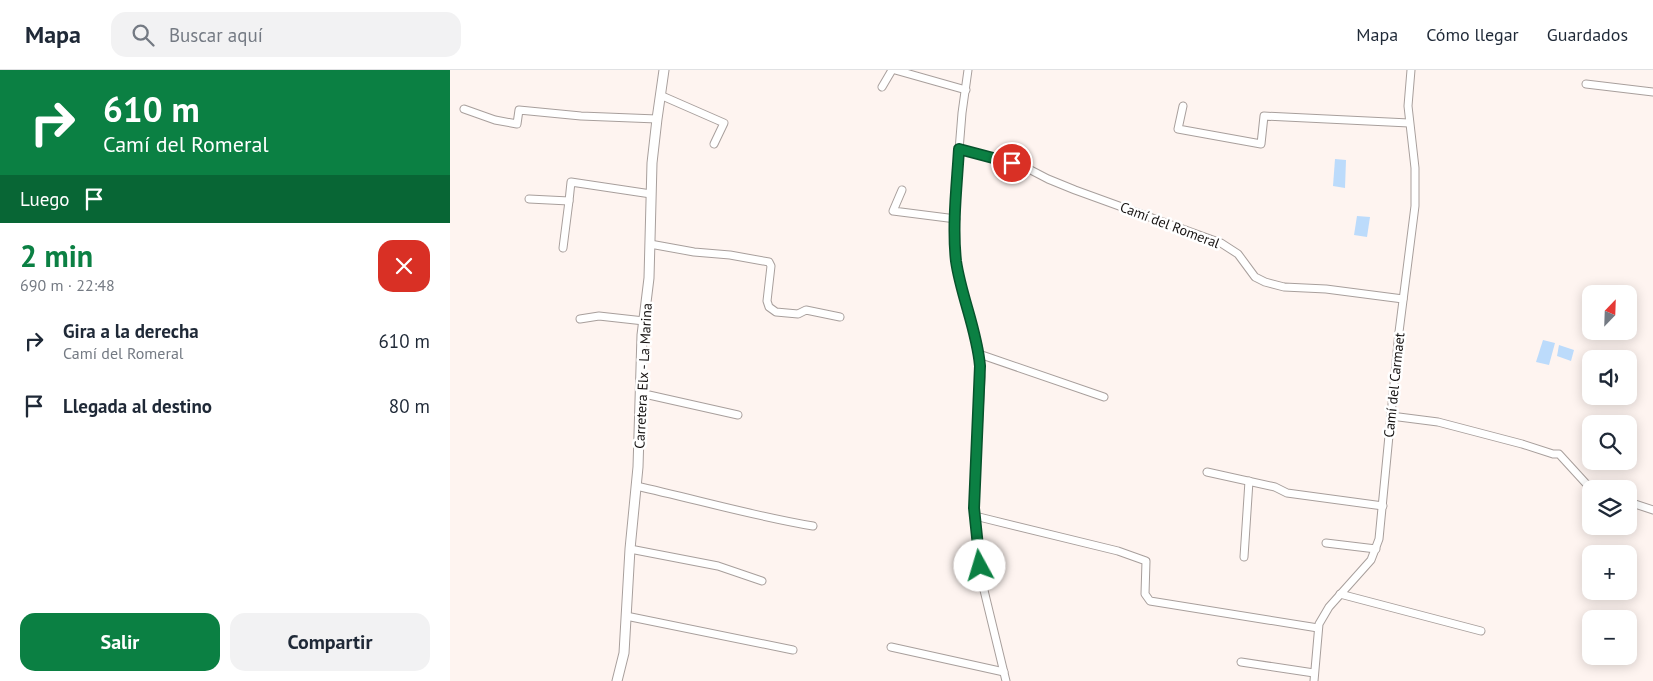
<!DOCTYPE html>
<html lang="es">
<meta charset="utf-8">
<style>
:root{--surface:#fff;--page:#f2f2f3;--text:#1f2937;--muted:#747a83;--line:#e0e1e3;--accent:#0b8043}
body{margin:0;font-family:"PT Sans",sans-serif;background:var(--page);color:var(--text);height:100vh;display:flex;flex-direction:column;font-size:19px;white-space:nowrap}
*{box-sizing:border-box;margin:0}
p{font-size:16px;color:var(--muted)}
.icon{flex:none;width:28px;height:28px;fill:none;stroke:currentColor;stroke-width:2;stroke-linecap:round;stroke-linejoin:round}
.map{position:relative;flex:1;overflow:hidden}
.details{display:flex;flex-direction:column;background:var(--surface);width:450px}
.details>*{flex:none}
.guide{background:#0b8043;color:#fff;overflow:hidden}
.needle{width:32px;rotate:23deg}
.tools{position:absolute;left:1132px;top:215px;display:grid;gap:10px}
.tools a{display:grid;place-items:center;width:55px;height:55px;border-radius:10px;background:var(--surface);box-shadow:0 2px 12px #0003;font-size:25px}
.pin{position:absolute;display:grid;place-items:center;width:42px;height:42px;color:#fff;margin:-21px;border:2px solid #fff;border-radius:50%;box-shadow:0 1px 5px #0007}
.me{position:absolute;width:55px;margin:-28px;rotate:354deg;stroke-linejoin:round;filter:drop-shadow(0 0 4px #0008)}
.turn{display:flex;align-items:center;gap:18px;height:105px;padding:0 20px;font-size:22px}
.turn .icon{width:65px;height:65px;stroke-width:2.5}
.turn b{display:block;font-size:35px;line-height:42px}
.then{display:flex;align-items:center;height:48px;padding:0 20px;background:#0003;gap:10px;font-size:19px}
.round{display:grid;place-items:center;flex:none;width:52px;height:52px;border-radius:15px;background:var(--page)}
.headline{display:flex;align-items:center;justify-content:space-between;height:85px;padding:0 20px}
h1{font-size:30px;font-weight:600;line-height:38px;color:var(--accent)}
.button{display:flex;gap:10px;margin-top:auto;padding:10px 20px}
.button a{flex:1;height:58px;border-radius:15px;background:var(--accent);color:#fff;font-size:20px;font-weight:600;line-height:58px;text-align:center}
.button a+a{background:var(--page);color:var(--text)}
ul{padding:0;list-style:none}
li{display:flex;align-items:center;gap:15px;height:65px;padding:0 20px}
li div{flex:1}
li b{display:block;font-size:19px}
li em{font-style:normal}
header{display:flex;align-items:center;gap:30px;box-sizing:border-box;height:70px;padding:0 25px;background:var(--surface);border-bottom:1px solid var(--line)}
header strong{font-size:24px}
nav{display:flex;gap:28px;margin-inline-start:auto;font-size:18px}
.search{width:350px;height:45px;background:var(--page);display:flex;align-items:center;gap:12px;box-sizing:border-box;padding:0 18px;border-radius:15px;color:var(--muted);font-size:19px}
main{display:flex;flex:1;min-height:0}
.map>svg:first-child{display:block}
</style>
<header>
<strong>Mapa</strong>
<div class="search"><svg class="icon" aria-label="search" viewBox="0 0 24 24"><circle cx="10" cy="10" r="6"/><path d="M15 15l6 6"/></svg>Buscar aquí</div>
<nav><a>Mapa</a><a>Cómo llegar</a><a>Guardados</a></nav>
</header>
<main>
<section class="details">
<div class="guide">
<div class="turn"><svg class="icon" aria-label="right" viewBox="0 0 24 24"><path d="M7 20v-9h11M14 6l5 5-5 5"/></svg><div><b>610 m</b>Camí del Romeral</div></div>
<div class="then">Luego<svg class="icon" aria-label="arrive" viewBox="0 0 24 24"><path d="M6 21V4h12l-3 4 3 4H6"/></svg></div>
</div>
<div class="headline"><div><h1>2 min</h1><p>690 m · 22:48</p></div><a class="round" style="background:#d93025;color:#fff"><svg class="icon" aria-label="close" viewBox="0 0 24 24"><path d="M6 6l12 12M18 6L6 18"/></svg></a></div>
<ul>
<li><svg class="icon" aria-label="right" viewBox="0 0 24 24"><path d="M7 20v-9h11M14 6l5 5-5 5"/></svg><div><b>Gira a la derecha</b><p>Camí del Romeral</p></div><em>610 m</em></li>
<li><svg class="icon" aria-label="arrive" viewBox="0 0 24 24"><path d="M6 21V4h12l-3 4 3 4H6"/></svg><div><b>Llegada al destino</b></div><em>80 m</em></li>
</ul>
<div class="button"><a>Salir</a><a>Compartir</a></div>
</section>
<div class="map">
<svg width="1203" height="611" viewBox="0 0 1203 611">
<rect width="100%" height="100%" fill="#fef4f0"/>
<g fill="#bcdbfb">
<polygon points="885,89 896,90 895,118 883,116"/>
<polygon points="907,146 920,147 917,167 904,165"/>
<polygon points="1093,270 1105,273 1099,295 1086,292"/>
<polygon points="1109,275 1124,280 1121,291 1107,286"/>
</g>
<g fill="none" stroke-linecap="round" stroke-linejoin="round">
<defs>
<g id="minor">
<polyline points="445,0 516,20"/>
<polyline points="518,0 512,43 507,105 505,158 506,190 512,219 528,276 531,307 524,438 532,512 556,611"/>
<polyline points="1136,14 1203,22"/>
<polyline points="432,17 442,0"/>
<polyline points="210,25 274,53 264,74"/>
<polyline points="733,36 728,59 811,74 814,46 959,53"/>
<polyline points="14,39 45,50 67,54 69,40 131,46 207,49"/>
<polyline points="509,79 551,89 573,96 598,109 625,120 771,173 788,184 805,207 815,212 834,217 876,219 953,229"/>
<polyline points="452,120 443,141 506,149"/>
<polyline points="79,129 119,131 121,112 201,124"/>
<polyline points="200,174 244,182 280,185 319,192 321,196 317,231 319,237 326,242 348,244 356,240 390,247"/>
<polyline points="113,178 119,131"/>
<polyline points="130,249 149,246 194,251"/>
<polyline points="529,284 654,327"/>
<polyline points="190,323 288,345"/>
<polyline points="941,346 988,352 1072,374 1103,384 1109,384 1141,419"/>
<polyline points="757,402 825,417 837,423 933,436"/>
<path d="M 186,416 C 245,429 303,446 363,456"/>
<polyline points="1179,432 1203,440"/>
<polyline points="525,446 668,481 696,491 695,524 700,531 868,558"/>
<polyline points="876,473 926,479"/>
<polyline points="180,479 268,496 312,511"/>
<polyline points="794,487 799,411"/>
<polyline points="890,524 1031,561"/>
<polyline points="176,546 343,580"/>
<polyline points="441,577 554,602"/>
<polyline points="791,592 864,603"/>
<polyline points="864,611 869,554 879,537 921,490 929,469 949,262 965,136 965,98 958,36 961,0"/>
</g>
<polyline id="major" points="167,611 174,583 180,479 188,397 192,265 199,208 202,93 207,49 214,0"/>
</defs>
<use href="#minor" stroke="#a89f9c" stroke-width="9"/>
<use href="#major" stroke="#a89f9c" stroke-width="11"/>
<use href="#minor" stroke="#fff" stroke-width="7"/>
<use href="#major" stroke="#fff" stroke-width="9"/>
</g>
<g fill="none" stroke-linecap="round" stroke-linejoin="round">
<defs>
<path id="route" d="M 530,496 L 524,438 L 530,296 C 527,260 511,226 506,191 C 502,155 507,114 509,79 L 562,93"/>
</defs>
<use href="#route" stroke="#07532c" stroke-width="12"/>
<use href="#route" stroke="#0b8043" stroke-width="9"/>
</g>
<g text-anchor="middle" stroke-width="5" stroke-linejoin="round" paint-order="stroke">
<g font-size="14" fill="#161312" stroke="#fff">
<text transform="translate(720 155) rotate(21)" y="5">Camí del Romeral</text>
<text transform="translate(193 306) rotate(-87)" y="5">Carretera Elx - La Marina</text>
<text transform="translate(944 315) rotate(-84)" y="5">Camí del Carmaet</text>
</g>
</g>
</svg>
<div class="tools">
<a><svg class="needle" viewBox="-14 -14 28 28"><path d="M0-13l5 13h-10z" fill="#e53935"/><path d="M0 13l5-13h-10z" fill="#747a83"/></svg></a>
<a><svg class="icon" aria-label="sound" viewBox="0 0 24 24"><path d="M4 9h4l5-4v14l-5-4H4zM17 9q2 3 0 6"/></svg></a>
<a><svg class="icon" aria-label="search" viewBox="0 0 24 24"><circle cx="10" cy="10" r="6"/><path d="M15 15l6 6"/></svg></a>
<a><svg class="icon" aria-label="layers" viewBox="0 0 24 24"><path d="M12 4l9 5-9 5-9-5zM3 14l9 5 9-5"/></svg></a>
<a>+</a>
<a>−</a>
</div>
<div class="pin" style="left:562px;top:93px;background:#d93025"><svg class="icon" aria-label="arrive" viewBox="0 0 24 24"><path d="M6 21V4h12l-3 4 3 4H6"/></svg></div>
<svg class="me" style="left:530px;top:496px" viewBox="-20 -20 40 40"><circle r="19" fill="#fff"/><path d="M0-13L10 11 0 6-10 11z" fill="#0b8043"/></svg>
</div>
</main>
